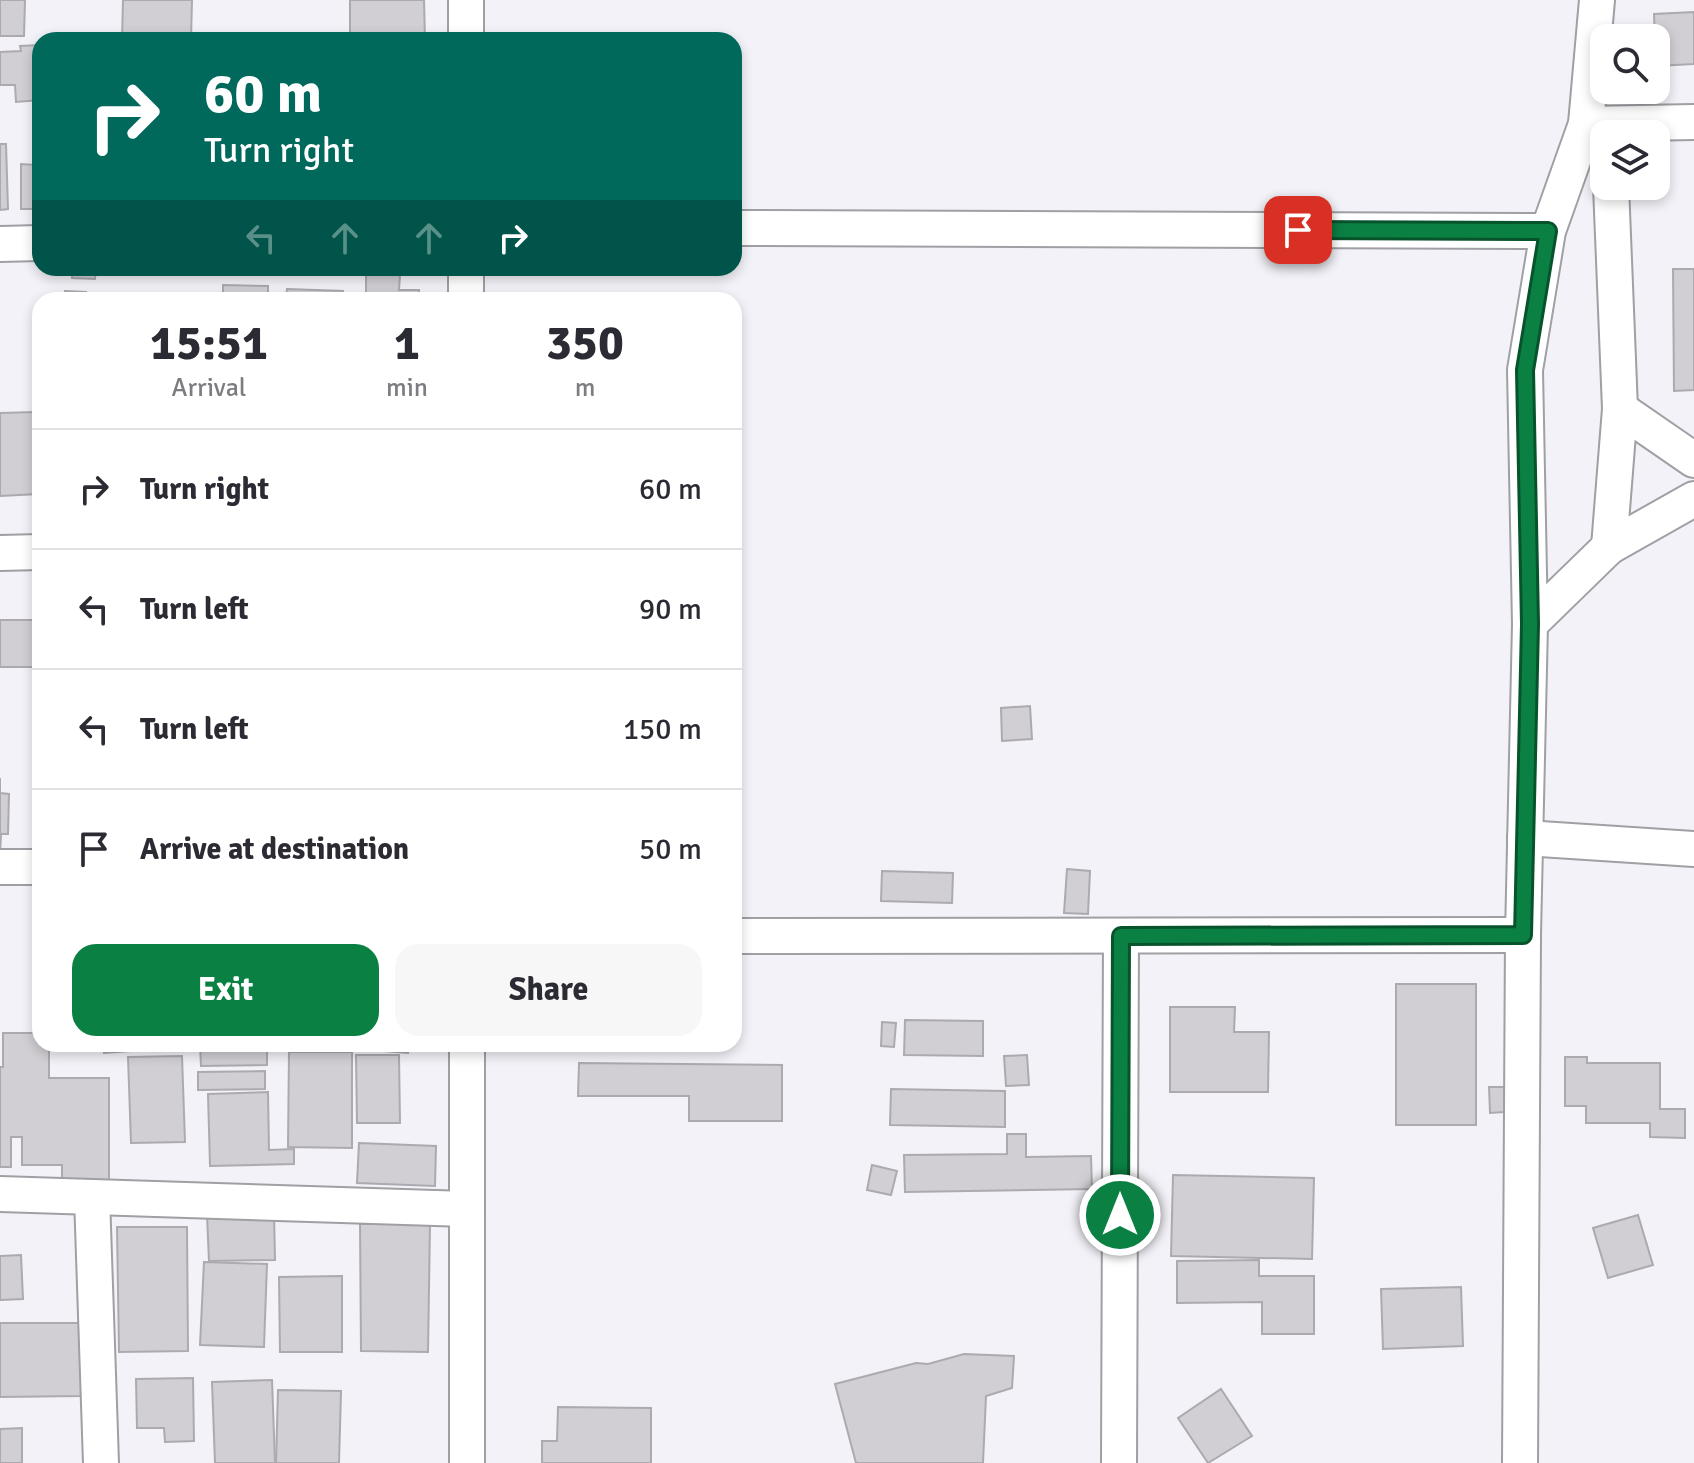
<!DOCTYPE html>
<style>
:root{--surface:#fff;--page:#f7f7f7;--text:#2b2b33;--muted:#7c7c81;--line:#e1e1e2;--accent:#0b8043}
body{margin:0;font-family:Signika,sans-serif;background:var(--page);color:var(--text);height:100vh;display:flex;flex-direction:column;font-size:30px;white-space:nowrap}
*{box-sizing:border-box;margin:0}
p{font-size:26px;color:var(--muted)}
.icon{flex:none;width:44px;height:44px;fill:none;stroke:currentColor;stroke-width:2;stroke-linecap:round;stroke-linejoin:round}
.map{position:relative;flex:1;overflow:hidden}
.drawer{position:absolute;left:32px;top:292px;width:710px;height:760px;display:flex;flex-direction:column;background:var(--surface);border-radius:24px;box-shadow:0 4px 12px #0003}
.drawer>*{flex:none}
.top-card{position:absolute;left:32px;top:32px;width:710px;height:244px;border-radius:24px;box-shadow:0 4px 12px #0003;background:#00695c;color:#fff;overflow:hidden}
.buttons{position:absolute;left:1590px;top:24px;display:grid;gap:16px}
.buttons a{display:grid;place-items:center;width:80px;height:80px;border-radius:16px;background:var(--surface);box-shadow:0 4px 12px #0003;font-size:40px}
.pin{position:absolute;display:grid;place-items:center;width:68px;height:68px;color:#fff;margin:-34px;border-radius:16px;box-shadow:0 4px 12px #0006}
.me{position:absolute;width:88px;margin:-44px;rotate:0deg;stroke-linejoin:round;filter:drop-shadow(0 0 6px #0008)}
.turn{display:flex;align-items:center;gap:28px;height:168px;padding:0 40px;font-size:36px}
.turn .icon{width:104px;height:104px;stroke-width:2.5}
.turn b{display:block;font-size:56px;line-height:68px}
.lanes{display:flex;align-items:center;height:76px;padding:0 40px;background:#0003;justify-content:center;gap:40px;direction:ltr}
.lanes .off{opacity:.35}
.eta{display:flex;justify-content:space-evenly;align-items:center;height:136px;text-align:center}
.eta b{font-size:48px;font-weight:800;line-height:56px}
.button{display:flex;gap:16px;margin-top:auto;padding:16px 40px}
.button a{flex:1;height:92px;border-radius:24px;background:var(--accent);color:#fff;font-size:32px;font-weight:800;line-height:92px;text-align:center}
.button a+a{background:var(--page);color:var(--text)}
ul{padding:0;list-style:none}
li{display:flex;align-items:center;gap:24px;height:120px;padding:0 40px;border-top:2px solid var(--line)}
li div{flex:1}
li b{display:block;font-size:30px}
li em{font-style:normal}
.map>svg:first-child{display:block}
</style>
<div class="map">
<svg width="1694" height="1463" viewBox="0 0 1694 1463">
<rect width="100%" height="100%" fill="#f2f2f8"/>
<g fill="#d1cfd3" stroke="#adaaaf" stroke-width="2">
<polygon points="0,0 25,0 24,36 0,36"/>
<polygon points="123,0 192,0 191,40 122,40"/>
<polygon points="350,0 424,0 425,40 350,40"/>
<polygon points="1694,12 1694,64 1656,66 1654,14"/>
<polygon points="40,45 40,100 16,102 15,85 0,85 0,52 21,51 20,46"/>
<polygon points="36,139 40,139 40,209 21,209 21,164 36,165"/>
<polygon points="0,144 6,144 8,209 0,210"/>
<polygon points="72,268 96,268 95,279 72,278"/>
<polygon points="1673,269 1694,269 1694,390 1674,391"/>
<polygon points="366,275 400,275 399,290 419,290 419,300 366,300"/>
<polygon points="223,285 268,286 268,300 223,300"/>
<polygon points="287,289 343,291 342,300 286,300"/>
<polygon points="65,291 86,292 85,300 64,300"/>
<polygon points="35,412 38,494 0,496 0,413"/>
<rect x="0" y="620" width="40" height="47"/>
<polygon points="1030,706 1032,739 1002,741 1001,708"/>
<polygon points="0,778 0,793 9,794 8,834 1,834 0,856"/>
<polygon points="1067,869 1090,871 1088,914 1064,913"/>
<polygon points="882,871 953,873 952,903 881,901"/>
<rect x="1396" y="984" width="80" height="141"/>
<polygon points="1170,1007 1235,1007 1234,1032 1269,1032 1268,1092 1170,1092"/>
<polygon points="905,1020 983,1021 983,1056 904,1055"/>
<polygon points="882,1022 896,1023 894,1047 881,1046"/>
<polygon points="3,1033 40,1033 40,1044 49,1044 49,1078 109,1078 109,1181 62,1181 62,1165 22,1165 22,1137 11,1137 11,1167 0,1167 0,1067 3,1067"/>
<polygon points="104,1044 130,1044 130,1051 104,1053"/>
<polygon points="200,1044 267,1044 267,1065 201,1066"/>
<polygon points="373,1044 408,1044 408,1053 372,1050"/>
<polygon points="289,1052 352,1052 352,1148 288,1147"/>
<polygon points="356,1055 399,1055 400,1123 357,1123"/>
<polygon points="1027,1055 1029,1085 1006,1086 1004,1056"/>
<polygon points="182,1056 185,1142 131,1143 128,1057"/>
<polygon points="1565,1057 1587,1057 1587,1063 1660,1063 1660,1109 1685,1109 1685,1138 1650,1137 1650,1123 1586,1123 1586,1106 1565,1106"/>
<polygon points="579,1063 782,1065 782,1121 689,1121 689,1096 578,1096"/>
<polygon points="265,1071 265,1089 198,1090 198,1072"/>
<polygon points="1489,1087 1504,1087 1504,1112 1490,1113"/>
<polygon points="891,1089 1005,1091 1005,1127 890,1125"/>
<polygon points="268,1092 269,1150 294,1149 294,1164 210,1166 208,1094"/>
<polygon points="1007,1134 1026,1134 1026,1157 1091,1156 1092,1189 905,1192 904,1155 1007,1154"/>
<polygon points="359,1143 436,1146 435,1186 357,1183"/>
<polygon points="872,1165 897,1171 891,1195 867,1190"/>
<polygon points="1173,1175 1314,1178 1312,1259 1171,1256"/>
<polygon points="274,1214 275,1260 209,1261 207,1215"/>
<polygon points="1638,1215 1653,1265 1608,1278 1593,1228"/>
<polygon points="360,1224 430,1224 428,1352 361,1351"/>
<polygon points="117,1227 187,1227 188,1351 119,1352"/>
<polygon points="21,1255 23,1299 0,1300 0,1256"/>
<polygon points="1259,1260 1259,1276 1314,1276 1314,1334 1262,1334 1262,1302 1177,1303 1177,1261"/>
<polygon points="204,1262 267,1264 264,1347 200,1345"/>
<polygon points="342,1276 342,1352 280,1352 279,1277"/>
<polygon points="1461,1287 1463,1346 1383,1349 1381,1289"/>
<polygon points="0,1323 81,1323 81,1396 0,1397"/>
<polygon points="964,1354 1014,1356 1012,1388 986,1396 983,1463 856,1463 835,1384 916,1363 928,1364"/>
<polygon points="193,1378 194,1441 165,1442 164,1428 137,1428 136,1379"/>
<polygon points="272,1380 275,1463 215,1463 212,1382"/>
<polygon points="1221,1389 1252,1436 1208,1463 1178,1418"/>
<polygon points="278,1390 341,1391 339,1463 276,1463"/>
<polygon points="558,1407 651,1408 651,1463 542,1463 542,1441 557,1441"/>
<polygon points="22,1428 22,1463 0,1463 0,1429"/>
</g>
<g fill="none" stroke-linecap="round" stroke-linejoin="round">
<defs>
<g id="minor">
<polyline points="466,0 466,40"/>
<polyline points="1586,124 1694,122"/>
<polyline points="734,228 1548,231"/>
<polyline points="0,244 40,243"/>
<polyline points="466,268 466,300"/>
<polyline points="1620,409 1694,460"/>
<polyline points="1609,547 1620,409 1611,186"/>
<polyline points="0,553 40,552"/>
<polyline points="1530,624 1609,547 1694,499"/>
<polyline points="1525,838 1694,849"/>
<polyline points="0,867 40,867"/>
<polyline points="734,936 1523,935"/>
<polyline points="467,1044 467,1463"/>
<polyline points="0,1194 467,1209"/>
<polyline points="92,1197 101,1463"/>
<polyline points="1119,1463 1121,936"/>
<polyline points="1520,1463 1523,935 1530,624 1525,370 1548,231 1586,124 1597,0"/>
</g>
</defs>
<use href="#minor" stroke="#9f9fa4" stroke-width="38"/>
<use href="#minor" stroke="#fff" stroke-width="34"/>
</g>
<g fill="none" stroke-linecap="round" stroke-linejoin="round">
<defs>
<polyline id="route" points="1120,1215 1121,936 1523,935 1530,624 1525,370 1548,231 1298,230"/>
</defs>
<use href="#route" stroke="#07532c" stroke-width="20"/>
<use href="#route" stroke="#0b8043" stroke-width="14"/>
</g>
</svg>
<div class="buttons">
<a><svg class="icon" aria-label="search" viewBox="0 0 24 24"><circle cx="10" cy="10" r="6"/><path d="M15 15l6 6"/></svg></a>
<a><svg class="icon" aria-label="layers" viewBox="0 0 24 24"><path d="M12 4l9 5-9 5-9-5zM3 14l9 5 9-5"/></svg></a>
</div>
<div class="pin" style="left:1298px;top:230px;background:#d93025"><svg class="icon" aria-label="arrive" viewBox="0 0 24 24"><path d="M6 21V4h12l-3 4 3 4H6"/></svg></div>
<svg class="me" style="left:1120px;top:1215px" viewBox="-20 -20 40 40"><circle r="17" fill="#0b8043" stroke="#fff" stroke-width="3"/><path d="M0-11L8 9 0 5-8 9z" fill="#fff"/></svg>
<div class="top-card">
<div class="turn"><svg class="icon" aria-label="right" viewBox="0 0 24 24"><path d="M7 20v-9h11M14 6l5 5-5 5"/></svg><div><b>60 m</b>Turn right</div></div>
<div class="lanes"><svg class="icon off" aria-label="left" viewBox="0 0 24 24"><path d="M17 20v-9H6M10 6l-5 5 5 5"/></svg><svg class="icon off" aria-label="ahead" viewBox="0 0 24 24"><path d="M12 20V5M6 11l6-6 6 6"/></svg><svg class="icon off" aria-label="ahead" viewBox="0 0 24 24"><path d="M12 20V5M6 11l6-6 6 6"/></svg><svg class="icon" aria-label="right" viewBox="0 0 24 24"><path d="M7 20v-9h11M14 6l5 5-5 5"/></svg></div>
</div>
<section class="drawer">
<div class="eta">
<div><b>15:51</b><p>Arrival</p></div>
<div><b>1</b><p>min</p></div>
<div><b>350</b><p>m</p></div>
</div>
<ul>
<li><svg class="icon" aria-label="right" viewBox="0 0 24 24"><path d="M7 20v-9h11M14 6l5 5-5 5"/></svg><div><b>Turn right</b></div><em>60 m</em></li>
<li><svg class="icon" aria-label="left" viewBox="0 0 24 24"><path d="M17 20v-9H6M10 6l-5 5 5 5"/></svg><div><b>Turn left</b></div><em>90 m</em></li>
<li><svg class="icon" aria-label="left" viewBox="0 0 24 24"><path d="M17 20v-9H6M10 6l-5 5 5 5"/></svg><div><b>Turn left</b></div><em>150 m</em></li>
<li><svg class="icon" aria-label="arrive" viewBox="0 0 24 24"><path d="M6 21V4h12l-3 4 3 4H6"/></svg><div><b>Arrive at destination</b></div><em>50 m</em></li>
</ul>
<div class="button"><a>Exit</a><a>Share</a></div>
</section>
</div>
